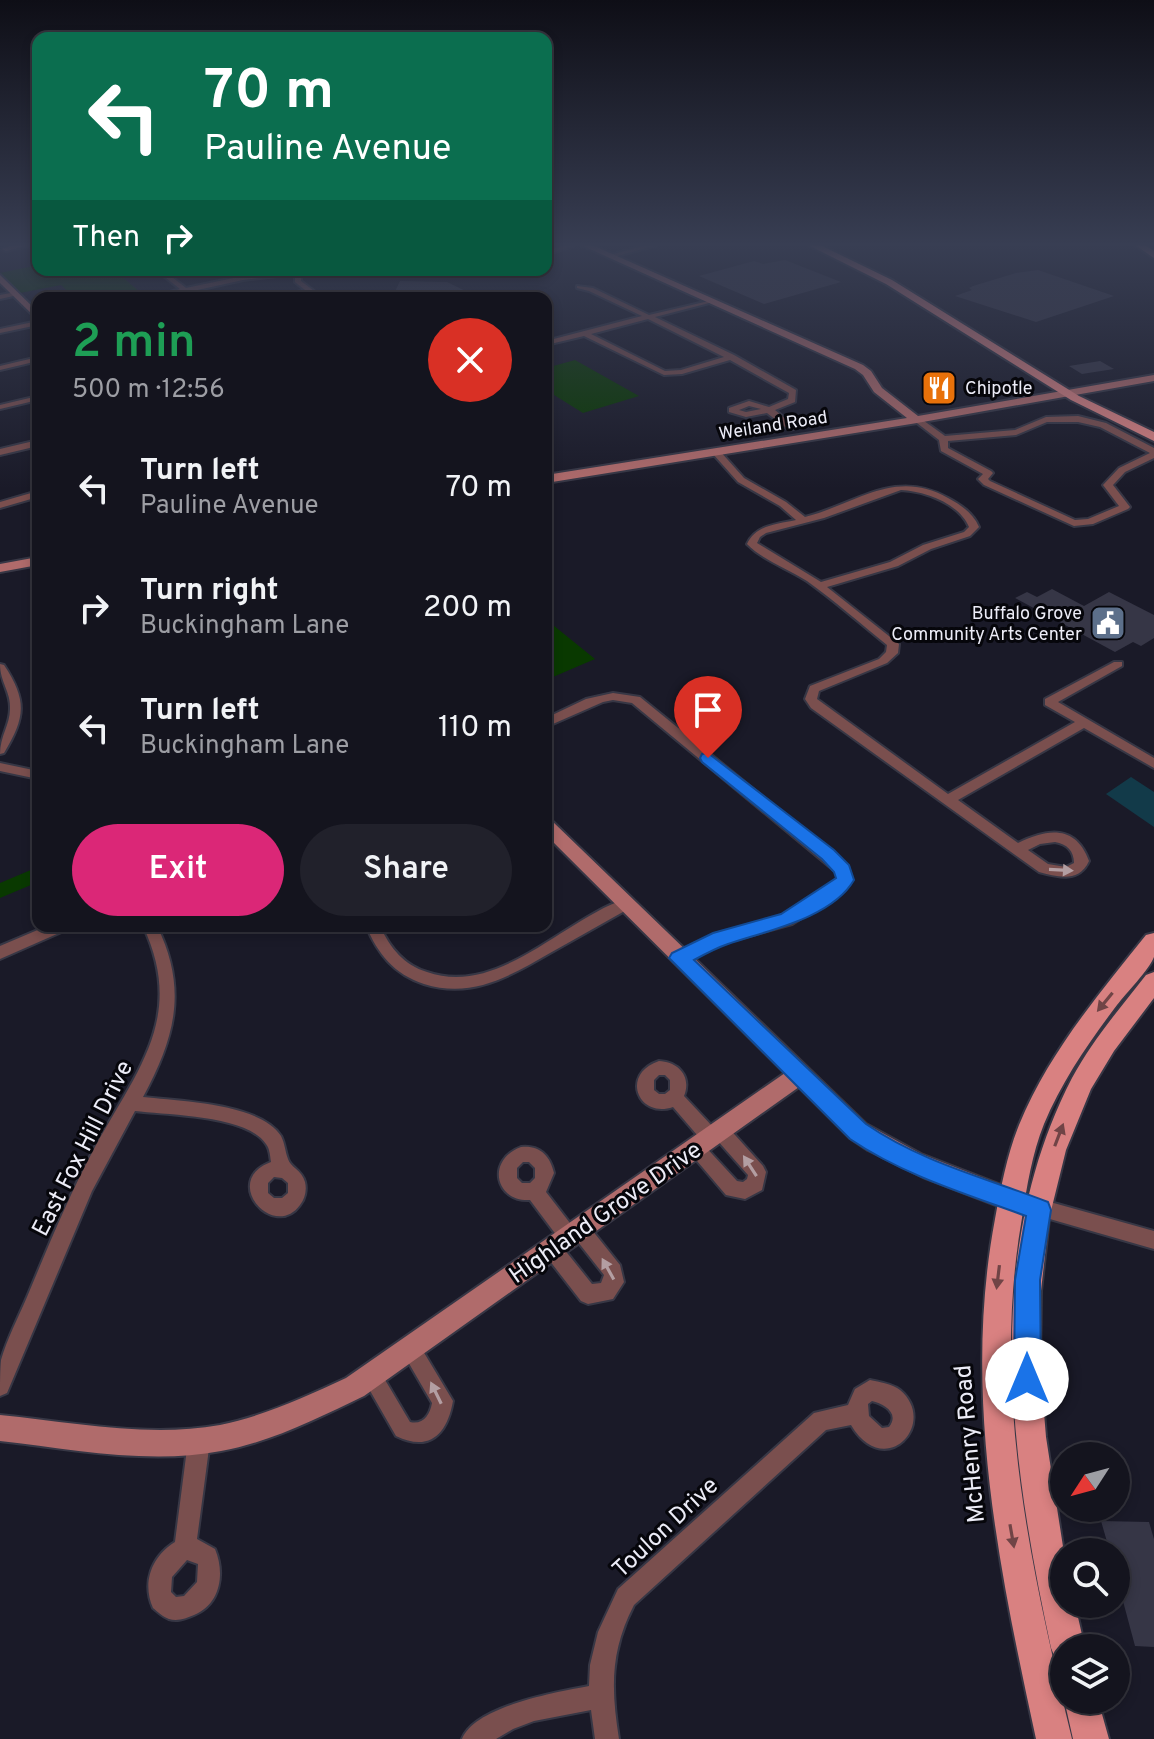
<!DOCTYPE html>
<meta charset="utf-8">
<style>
:root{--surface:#14141e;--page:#21212b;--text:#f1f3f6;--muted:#9d9ea4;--line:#33333c;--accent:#db2777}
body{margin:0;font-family:Overpass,sans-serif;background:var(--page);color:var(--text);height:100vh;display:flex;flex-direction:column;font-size:30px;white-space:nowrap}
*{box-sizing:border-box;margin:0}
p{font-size:26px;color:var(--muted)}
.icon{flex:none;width:44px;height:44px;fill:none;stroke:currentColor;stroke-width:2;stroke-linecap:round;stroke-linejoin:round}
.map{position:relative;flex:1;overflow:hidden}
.panel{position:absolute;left:32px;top:292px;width:520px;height:640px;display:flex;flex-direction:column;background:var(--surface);border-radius:16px;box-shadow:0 4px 12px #0003,0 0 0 2px var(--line)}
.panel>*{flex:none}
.top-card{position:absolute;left:32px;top:32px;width:520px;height:244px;border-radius:16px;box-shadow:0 4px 12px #0003,0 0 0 2px var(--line);background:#0b6e4f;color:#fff;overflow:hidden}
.needle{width:52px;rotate:234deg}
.controls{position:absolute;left:1050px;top:1442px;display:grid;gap:16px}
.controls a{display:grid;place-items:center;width:80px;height:80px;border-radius:50%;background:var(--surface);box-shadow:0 4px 12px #0003,0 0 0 2px var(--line);font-size:40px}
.pin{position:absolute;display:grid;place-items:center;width:68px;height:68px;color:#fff;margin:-82px -34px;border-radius:50% 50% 50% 0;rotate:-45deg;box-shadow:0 0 8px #0007}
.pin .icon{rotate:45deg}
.me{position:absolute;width:88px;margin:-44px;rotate:0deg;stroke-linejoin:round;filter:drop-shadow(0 0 6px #0008)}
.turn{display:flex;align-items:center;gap:28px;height:168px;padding:0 40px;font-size:36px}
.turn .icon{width:104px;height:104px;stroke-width:2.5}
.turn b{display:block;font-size:56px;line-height:68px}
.then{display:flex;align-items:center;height:76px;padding:0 40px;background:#0003;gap:16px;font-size:30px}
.round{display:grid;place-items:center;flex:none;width:84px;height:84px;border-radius:42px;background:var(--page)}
.head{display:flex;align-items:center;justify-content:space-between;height:136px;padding:0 40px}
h1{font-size:48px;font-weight:600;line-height:60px;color:#1e9e55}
.cta{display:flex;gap:16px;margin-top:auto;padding:16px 40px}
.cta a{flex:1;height:92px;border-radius:48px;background:var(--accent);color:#fff;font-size:32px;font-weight:600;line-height:92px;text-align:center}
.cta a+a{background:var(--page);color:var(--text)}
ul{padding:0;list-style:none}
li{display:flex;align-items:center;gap:24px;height:120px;padding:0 40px}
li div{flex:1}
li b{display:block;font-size:30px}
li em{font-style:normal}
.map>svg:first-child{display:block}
</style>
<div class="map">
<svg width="1154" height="1739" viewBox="0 0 1154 1739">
<rect width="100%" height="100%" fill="#1a1a28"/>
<g fill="#093900">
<polygon points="38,265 38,270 114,270 147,298 124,298 114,290 75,298 61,285 20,293 0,273"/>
<polygon points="575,360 639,396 583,413 546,390 546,368"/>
<polygon points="548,621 595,659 546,680"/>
<polygon points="38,867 38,882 0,898 0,883"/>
</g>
<polygon fill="#123a49" points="1131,777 1154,792 1154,827 1106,794"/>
<g fill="#363646">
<polygon points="785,260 841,282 764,304 699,276 754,261 763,264"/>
<polygon points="1038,270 1114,296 1036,322 955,296 972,290 969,288 973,286 1016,273"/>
<polygon points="400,281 447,282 480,298 392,298"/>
<polygon points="1100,361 1114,369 1082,374 1069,366"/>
<polygon points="1052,589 1084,606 1109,592 1154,615 1154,638 1141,646 1133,642 1115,652 1015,598 1027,592 1037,597"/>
<polygon points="1101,1521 1149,1522 1154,1539 1154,1647 1135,1646 1116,1575 1116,1552 1110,1552"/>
</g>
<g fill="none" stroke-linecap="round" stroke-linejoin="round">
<defs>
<g id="street">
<polygon points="565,245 575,245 546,255 546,251"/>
<polygon points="646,245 657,245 610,258 607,256"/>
<polygon points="156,270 163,270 186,288 243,276 295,270 477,270 430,275 301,274 301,281 323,298 316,298 309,293 286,298 274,298 305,290 295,282 295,274 243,280 161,298 150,298 180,289"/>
<path d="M 577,286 L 593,288 L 649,315 L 713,300 L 713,302 L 655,317 L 734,355 L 796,390 L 795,402 L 775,410 L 796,428 L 789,430 L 767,413 L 746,417 L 729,412 L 729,408 L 749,401 L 769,407 L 788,399 L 789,393 L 730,360 L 682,374 L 664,375 L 584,336 L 546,345 L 546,341 L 642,316 L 589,291 L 577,288 ZM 648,319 L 724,357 L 681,370 L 665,371 L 591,334 ZM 749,406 L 761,409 L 746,412 L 739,410 Z"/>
<polygon points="16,292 18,295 0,299 0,295"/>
<polygon points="38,321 38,325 0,333 0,329"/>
<polygon points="38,357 38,361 0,370 0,366"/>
<polygon points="38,396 38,400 0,409 0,405"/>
<path d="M 1078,416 L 1106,423 L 1154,448 L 1154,458 L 1125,472 L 1113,485 L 1130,507 L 1128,509 L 1093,524 L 1074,526 L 984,485 L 978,479 L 983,474 L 941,451 L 939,440 L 913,420 L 920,418 L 945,436 L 1015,430 L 1046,417 ZM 1047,422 L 1078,422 L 1100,427 L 1150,453 L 1119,468 L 1103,485 L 1119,506 L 1088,519 L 1075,520 L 990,481 L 988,479 L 993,473 L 991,471 L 948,448 L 948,441 L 1016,435 Z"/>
<polygon points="38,440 38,446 0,455 0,449"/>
<path d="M 713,450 L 719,450 L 744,478 L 786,502 L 805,517 C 856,504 895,468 948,498 C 961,505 973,513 979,527 L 970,536 L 931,549 L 898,566 L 827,587 L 899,644 L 898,653 L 887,663 L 819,691 L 817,699 L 948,794 L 1075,722 L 1045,705 L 1045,699 L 1114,662 L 1122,662 L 1122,666 L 1058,702 L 1154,758 L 1154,768 L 1084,728 L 958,800 L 1018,843 C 1048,828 1076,825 1089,861 C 1079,883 1058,877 1039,872 L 811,708 L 805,699 L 810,686 L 879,659 L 886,652 L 887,645 C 861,624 835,601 807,581 C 787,568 764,561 747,544 C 756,525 777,524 796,520 L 780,506 L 738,482 L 713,454 ZM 901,490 C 924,491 959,503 969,527 L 964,532 L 923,545 L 890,562 L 821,582 L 757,543 L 760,537 L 766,533 L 824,518 ZM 1055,842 C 1067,844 1074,851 1074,863 L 1066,867 L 1048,864 L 1028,850 L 1040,844 Z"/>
<polygon points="38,491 38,497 0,508 0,502"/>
<path d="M 0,664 L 4,665 C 27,700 26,717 4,753 L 0,754 C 0,736 10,725 10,709 C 11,692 0,682 0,664 Z"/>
<polygon points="613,693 640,697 848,866 852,880 844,891 792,924 724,943 679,964 674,962 671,958 674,954 715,934 783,916 834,883 838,879 836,872 632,703 613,700 603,702 546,727 546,718 586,699"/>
<polygon points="0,763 38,771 38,779 0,771"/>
<path d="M 625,899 L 630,900 L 632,904 L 630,908 C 603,923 577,938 550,953 C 510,976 472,999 424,984 C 394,974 378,954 366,926 L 380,926 C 390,948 404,965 427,972 C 498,997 563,920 625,899 Z"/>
<polygon points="47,926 68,926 66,930 0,959 0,946"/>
<path d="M 143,926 L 157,926 C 188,989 175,1038 143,1097 C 178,1101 260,1103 281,1136 C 285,1144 285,1151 288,1159 C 290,1167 302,1170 305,1182 C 307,1190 305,1199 300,1205 C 274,1241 220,1181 271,1162 C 270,1156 270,1149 266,1144 C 247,1115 167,1115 135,1111 L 92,1191 L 7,1393 L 0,1396 C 0,1385 0,1370 1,1360 C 7,1339 18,1318 27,1297 C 48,1247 69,1195 95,1147 C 137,1070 186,1017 143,926 ZM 274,1177 L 282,1178 L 288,1183 L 288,1193 L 282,1198 L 274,1198 L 268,1193 L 268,1183 Z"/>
<path d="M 659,1061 C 678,1062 692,1076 684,1096 L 713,1127 L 720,1122 L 726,1125 L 763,1166 L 766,1172 L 762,1190 L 745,1199 L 726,1195 L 686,1148 L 689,1142 L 695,1140 L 701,1142 L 737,1181 L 743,1182 L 747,1179 L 748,1175 L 717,1140 L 710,1145 L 704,1143 L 673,1107 C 638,1119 620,1074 659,1061 ZM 659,1075 L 665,1075 L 670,1080 L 670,1090 L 665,1094 L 659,1094 L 654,1090 L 654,1080 Z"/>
<path d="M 521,1147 C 539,1145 550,1155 554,1173 L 546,1192 L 573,1227 L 581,1222 L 588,1225 L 620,1265 L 624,1282 L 613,1299 L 588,1304 L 581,1301 L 546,1256 L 544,1250 L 546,1244 L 553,1241 L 560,1244 L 592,1284 L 601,1283 L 604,1275 L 578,1242 L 570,1247 L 563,1244 L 530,1200 C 495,1202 486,1160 521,1147 ZM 523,1162 L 529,1162 L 535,1168 L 535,1178 L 530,1183 L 522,1183 L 517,1178 L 517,1168 Z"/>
<polygon points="1011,1191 1154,1231 1154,1249 1005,1206 1002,1200 1005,1194"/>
<path d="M 410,1338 L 417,1341 L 453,1401 C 447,1435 429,1452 396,1436 L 361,1375 L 364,1368 L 371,1365 L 378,1368 L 410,1422 C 423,1425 430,1415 432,1403 L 400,1348 L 403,1341 Z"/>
<path d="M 870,1380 C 879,1382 893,1384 900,1390 C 939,1423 885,1482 851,1425 L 826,1430 L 634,1605 C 610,1651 611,1689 619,1739 L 595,1739 L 591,1710 L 534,1721 L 513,1729 L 496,1739 L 462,1739 C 475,1706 557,1692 589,1686 L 590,1665 L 598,1632 L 618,1589 L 814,1413 L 848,1405 L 855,1389 ZM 872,1401 C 884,1404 900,1413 889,1427 L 882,1428 L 869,1416 L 868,1404 Z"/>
<path d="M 199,1430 L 206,1434 L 210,1441 L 197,1539 L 215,1549 C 225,1573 221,1604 194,1615 C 186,1618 178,1622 169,1619 C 163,1617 158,1612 153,1608 C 142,1583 151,1557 175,1542 L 188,1441 L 192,1434 ZM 187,1560 L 198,1564 L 197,1582 L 184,1596 L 176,1597 L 171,1592 L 172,1577 Z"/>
</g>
<g id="secondary">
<polygon points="13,245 29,245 6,251 2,249"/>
<polygon points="581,245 592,245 863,365 871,371 882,388 918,416 1154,375 1154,381 917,423 546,483 546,475 907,418 874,392 863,375 855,369"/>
<polygon points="0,275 38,312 38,320 0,283"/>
<polygon points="38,557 38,565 0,572 0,564"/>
<path d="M 546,819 L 552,821 L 866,1124 L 921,1154 L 1019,1192 L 1023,1200 L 1019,1208 L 1011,1211 L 925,1178 L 868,1150 L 850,1138 L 799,1087 L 364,1396 C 318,1418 271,1442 221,1451 C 149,1465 72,1449 0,1441 L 0,1415 C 71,1422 148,1438 220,1425 C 264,1416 305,1397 346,1378 L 785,1073 L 546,835 Z"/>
</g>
<g id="primary">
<polygon points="808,245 820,245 892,280 1079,396 1154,432 1154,441 1071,400 886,284"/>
<polygon points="1135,245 1145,245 1154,251 1154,258"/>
<path d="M 1154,933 C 1154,939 1154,951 1154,957 C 1149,970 1126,993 1117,1005 C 1089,1042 1062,1081 1044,1124 C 1032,1154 1027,1186 1022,1218 C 991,1394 1031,1568 1072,1739 L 1036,1739 C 999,1568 962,1394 995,1219 C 1001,1187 1007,1155 1019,1125 C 1048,1054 1098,995 1146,935 Z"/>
<path d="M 1154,972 L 1154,998 L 1114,1051 L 1091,1089 L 1066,1150 L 1049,1219 L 1041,1291 L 1040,1364 L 1046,1437 L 1064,1553 L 1064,1604 L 1075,1604 L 1085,1648 L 1064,1648 L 1064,1663 L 1056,1660 L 1051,1648 C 1011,1461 980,1256 1072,1078 C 1092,1041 1120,1008 1146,975 Z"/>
<polygon points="1064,1699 1098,1700 1109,1739 1073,1739"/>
</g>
</defs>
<use href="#street" stroke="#373745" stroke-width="4"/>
<use href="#secondary" stroke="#373745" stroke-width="4"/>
<use href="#primary" stroke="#373745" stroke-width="4"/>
<use href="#street" fill="#7a4f4e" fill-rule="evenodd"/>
<use href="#secondary" fill="#b06b6b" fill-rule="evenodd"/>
<use href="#primary" fill="#d98181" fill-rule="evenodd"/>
</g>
<defs><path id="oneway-solid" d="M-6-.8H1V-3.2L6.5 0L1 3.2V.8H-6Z" transform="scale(2)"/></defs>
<g fill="#b39ea2">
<use href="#oneway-solid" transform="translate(1061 870) rotate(3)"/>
<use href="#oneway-solid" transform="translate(750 1166) rotate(-123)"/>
<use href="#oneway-solid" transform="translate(608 1269) rotate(-119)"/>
<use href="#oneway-solid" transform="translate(436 1393) rotate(-116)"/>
</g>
<g fill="#704446">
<use href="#oneway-solid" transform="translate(1105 1002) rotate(129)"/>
<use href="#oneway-solid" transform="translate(1059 1135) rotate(-69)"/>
<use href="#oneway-solid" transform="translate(998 1277) rotate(97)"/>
<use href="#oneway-solid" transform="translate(1012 1536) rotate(80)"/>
</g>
<linearGradient id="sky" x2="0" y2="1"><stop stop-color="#0e0e16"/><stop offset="0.5" stop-color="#383e53"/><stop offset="1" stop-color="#383e53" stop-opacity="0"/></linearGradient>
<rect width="1154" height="489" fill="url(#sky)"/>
<path fill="#1a73e8" stroke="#114b97" stroke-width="2" d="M 708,753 L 834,850 L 849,865 L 854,880 C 832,918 766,931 728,944 C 716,948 705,954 694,960 L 866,1124 C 921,1162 986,1178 1048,1202 L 1051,1210 L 1040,1280 L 1041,1379 L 1037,1388 L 1027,1392 L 1018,1388 L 1014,1379 L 1015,1280 L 1026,1216 C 966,1194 903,1175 850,1139 L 669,958 L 672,953 L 713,933 L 781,914 L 836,878 L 834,872 L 822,859 L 702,762 L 700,758 L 702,754 Z"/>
<defs>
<symbol id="restaurant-square" viewBox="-11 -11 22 22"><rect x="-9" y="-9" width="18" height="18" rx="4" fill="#e8710a" stroke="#06060b"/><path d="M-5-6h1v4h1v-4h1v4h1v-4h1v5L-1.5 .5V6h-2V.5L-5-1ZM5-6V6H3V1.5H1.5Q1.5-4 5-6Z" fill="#fff"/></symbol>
<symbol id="civic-square" viewBox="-11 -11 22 22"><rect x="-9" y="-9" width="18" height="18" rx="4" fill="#5c6f8a" stroke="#06060b"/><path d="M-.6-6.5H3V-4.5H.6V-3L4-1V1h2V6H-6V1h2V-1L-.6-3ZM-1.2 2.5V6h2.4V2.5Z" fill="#fff"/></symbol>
</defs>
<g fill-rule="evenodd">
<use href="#restaurant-square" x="919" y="368" width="40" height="40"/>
<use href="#civic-square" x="1088" y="603" width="40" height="40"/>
</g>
<g text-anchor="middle" stroke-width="6" stroke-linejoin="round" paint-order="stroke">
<g font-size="18" fill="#ececf7" stroke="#06060b" text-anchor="start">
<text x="965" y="394">Chipotle</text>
<text x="1082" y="619" text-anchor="end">Buffalo Grove<tspan x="1082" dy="21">Community Arts Center</tspan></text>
</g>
<g font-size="18" fill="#ececf7" stroke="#06060b">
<text transform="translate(773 425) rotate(-9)" y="6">Weiland Road</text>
</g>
<g font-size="24" fill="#ececf7" stroke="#06060b">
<text transform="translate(82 1148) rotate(-63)" y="8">East Fox Hill Drive</text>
<text transform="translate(605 1212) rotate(-35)" y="8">Highland Grove Drive</text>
<text transform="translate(969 1444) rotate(-95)" y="8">McHenry Road</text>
<text transform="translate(665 1527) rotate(-43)" y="8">Toulon Drive</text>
</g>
</g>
</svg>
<div class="controls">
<a><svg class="needle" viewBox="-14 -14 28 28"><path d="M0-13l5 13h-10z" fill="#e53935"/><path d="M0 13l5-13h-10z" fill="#9d9ea4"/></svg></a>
<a><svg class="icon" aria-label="search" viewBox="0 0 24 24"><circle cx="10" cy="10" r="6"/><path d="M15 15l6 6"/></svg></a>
<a><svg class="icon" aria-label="layers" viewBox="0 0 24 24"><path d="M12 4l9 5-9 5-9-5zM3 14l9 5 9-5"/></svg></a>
</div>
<div class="pin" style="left:708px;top:758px;background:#d93025"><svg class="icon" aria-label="arrive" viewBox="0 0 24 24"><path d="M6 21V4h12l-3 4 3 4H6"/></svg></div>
<svg class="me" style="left:1027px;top:1379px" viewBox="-20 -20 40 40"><circle r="19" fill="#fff"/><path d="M0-13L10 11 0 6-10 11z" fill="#1a73e8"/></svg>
<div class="top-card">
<div class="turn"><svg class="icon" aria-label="left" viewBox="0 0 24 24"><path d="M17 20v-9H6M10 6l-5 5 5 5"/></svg><div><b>70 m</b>Pauline Avenue</div></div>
<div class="then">Then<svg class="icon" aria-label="right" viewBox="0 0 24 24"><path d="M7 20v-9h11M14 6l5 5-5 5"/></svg></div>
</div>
<section class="panel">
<div class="head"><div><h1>2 min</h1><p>500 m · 12:56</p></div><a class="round" style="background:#d93025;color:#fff"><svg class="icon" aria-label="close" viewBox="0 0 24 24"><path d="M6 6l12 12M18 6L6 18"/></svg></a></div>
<ul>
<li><svg class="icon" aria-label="left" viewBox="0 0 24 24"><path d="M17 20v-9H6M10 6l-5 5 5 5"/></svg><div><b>Turn left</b><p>Pauline Avenue</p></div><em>70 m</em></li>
<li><svg class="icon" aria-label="right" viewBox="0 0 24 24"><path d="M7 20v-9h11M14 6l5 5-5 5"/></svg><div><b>Turn right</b><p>Buckingham Lane</p></div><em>200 m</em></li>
<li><svg class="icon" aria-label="left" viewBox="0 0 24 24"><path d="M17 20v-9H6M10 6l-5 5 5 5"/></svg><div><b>Turn left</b><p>Buckingham Lane</p></div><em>110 m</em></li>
</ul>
<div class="cta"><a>Exit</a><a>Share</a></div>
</section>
</div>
